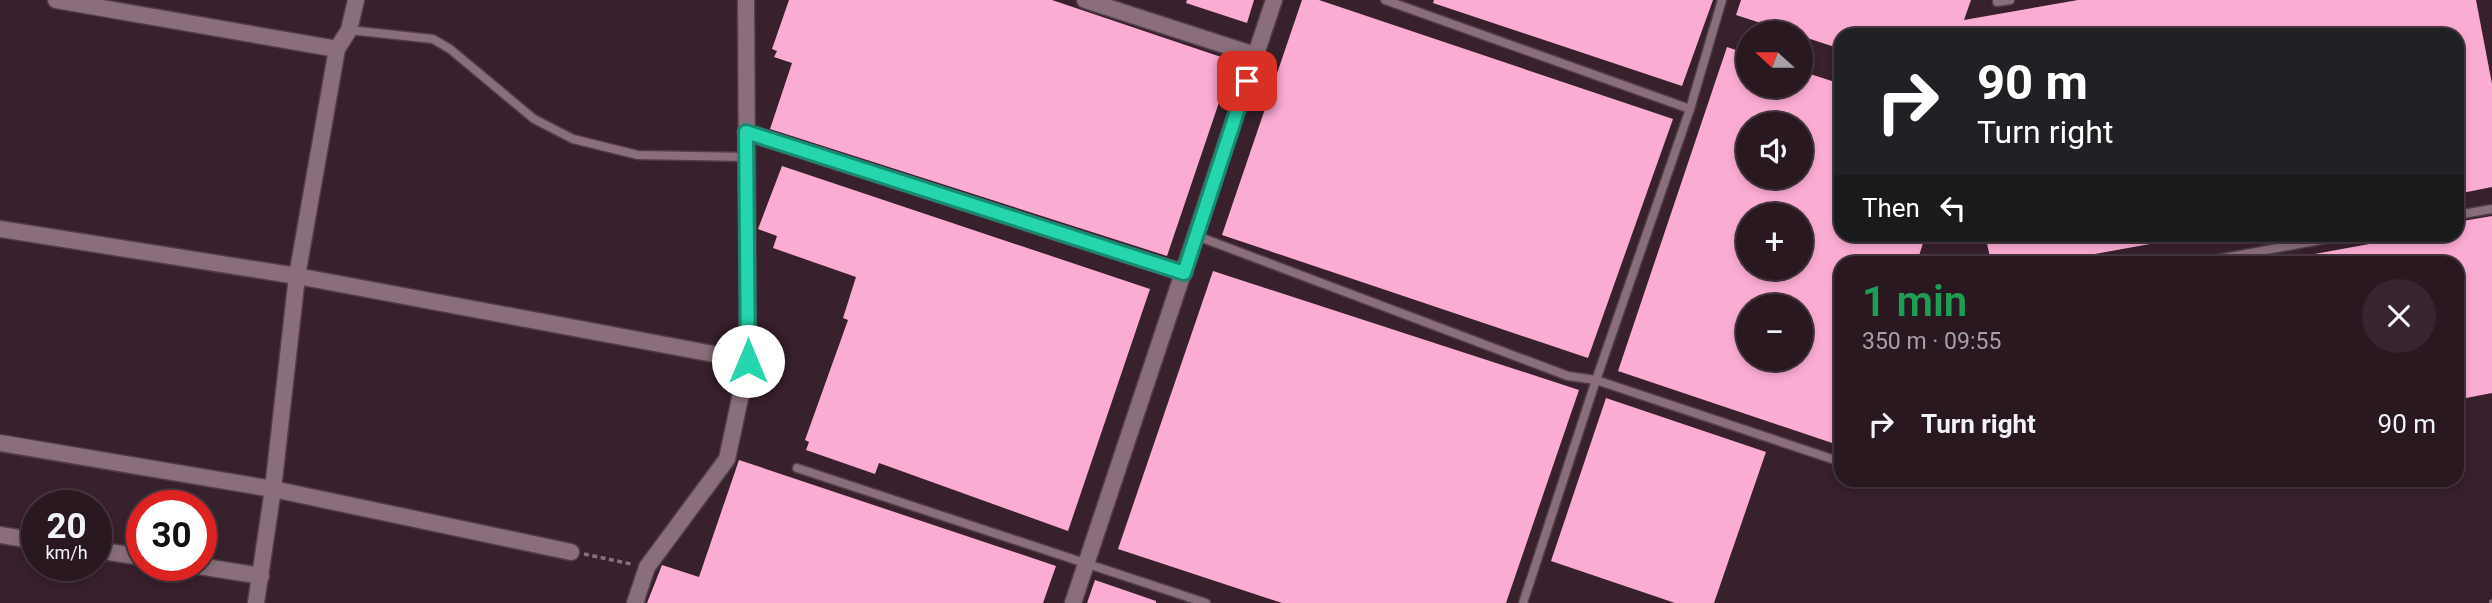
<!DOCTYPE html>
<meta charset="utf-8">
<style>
:root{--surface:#2a1821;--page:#36252e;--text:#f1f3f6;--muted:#a5a0a5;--line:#46373f}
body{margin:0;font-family:Roboto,sans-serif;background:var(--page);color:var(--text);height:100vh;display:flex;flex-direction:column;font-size:26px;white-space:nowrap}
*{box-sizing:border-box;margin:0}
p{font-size:23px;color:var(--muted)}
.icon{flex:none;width:38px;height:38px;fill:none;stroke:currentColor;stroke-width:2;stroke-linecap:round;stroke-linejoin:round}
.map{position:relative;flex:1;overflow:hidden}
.side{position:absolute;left:1834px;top:256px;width:630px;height:231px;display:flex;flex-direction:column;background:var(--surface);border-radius:21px;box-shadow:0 4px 10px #0003,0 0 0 2px var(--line)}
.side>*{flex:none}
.hud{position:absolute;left:1834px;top:28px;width:630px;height:214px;border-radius:21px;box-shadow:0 4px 10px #0003,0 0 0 2px var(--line);background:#202124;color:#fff;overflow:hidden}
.needle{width:46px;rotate:291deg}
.controls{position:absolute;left:1736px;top:21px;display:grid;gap:14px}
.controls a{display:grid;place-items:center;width:77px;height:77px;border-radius:50%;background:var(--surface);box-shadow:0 4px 10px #0003,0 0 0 2px var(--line);font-size:35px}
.speed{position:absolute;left:21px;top:490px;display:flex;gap:14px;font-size:35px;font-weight:700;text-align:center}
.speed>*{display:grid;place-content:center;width:91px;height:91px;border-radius:50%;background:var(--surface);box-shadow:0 4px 10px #0003,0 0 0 2px var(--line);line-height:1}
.speed small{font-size:18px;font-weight:400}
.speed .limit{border:10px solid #d22;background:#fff;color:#111}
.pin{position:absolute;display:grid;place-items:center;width:60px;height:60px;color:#fff;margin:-30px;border-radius:14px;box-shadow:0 4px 10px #0006}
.me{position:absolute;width:77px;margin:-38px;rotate:0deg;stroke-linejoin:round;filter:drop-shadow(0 0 5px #0008)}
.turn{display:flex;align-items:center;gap:24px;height:147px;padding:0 28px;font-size:32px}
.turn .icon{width:91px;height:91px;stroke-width:2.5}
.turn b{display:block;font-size:49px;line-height:60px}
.then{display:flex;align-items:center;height:66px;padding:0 28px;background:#0003;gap:14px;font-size:26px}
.round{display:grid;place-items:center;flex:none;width:74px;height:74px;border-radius:37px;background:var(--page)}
.overview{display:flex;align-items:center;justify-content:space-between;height:119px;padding:0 28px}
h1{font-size:42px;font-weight:600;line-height:52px;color:#1e9e55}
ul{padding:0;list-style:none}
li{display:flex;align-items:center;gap:21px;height:98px;padding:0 28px}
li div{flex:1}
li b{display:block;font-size:26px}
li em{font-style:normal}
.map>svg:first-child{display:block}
</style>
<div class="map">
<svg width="2492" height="603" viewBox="0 0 2492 603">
<rect width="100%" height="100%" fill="#38202c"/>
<g fill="#fbacd3" fill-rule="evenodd">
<polygon points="789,0 1052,0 1233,61 1167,256 770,129 792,63 774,57 777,51 772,49"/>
<polygon points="1187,0 1254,0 1247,23 1186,3"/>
<polygon points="1302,0 1319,0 1673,119 1588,358 1222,235"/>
<polygon points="1434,0 1713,0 1682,86 1433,3"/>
<polygon points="1741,0 1971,0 1964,20 2078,0 2476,0 2492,84 2492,187 2457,194 2457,35 1841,35 1841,49 1801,36 1801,33 1792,33 1736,15"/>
<path d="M 1727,47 L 1748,54 L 1748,86 L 1801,86 L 1801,71 L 1841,84 L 1841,234 L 1926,234 L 1917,262 L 1841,262 L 1841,446 L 1618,371 ZM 1748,124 L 1801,124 L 1801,177 L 1748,177 ZM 1748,215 L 1801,215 L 1801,268 L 1748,268 ZM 1748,306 L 1801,306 L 1801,359 L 1748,359 Z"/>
<polygon points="782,166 1150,289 1068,531 879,463 875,474 806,450 809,442 805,440 848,320 843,318 856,277 773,248 777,236 758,229"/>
<polygon points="2492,216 2492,393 2461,399 2459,387 2457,387 2457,262 2310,262 2309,255 2424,234 2457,234 2457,222"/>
<polygon points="1985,234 2167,234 2167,241 2050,262 1991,262"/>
<polygon points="1213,271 1579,390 1506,603 1282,603 1118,549"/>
<polygon points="1606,398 1766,452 1714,603 1675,603 1551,561"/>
<polygon points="739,460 1056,566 1043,603 647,603 662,565 699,577"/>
<polygon points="1095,580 1156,601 1156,603 1087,603"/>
</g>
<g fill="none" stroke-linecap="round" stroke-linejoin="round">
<defs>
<g id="lane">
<polyline points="1385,0 1690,109"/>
<polyline points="1997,2 2010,0"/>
<polyline points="349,30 433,39 450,49 534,119 573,139 638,155 747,157"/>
<polyline points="2457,215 2492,209"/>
<polyline points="1197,236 1568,376 1596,380 1841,462"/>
<polyline points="2202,262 2353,234"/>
<polyline points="797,468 1206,603"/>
<polyline points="1523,603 1596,380 1690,109 1722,0"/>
</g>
<g id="street">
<polyline points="56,0 337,49"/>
<polyline points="1085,0 1255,55"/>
<polyline points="746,132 1184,273"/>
<polyline points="0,229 297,276 735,358"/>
<polyline points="0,443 273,489 571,552"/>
<polyline points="0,535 37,541"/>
<polyline points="96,550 142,557"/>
<polyline points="192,565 261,576"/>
<polyline points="256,603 273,489 297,276 337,49 349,30 356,0"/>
<polyline points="635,603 647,567 727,459 748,361 746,0"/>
<polyline points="1073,603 1274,0"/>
</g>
</defs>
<use href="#lane" stroke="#513e48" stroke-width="11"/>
<use href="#street" stroke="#513e48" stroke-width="19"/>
<g stroke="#87737d" stroke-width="3.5" stroke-dasharray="5 3.5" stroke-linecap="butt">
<polyline points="584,554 631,564"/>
<polyline points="2490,603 2492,600"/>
</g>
<use href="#lane" stroke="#8a6e7b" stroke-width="8"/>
<use href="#street" stroke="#8a6e7b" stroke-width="16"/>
</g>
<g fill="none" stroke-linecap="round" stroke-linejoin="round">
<defs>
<polyline id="route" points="748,361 746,132 1184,273 1247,81"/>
</defs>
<use href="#route" stroke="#178a71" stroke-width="18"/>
<use href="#route" stroke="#24d5ae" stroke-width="12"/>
</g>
</svg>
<div class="controls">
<a><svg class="needle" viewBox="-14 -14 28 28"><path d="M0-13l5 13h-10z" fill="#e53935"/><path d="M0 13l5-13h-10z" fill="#a5a0a5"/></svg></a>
<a><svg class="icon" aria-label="sound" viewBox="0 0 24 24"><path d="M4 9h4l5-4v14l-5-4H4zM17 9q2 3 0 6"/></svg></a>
<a>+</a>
<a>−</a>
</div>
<div class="speed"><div>20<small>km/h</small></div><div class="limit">30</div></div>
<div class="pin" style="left:1247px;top:81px;background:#d93025"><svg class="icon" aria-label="arrive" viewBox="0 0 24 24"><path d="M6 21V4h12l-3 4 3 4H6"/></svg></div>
<svg class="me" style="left:748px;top:361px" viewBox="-20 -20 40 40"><circle r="19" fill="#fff"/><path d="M0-13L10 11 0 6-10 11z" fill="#24d5ae"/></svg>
<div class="hud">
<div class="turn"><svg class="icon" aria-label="right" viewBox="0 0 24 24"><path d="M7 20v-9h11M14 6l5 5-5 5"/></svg><div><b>90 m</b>Turn right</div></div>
<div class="then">Then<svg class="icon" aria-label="left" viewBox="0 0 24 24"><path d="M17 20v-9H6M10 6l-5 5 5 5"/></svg></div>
</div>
<section class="side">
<div class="overview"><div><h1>1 min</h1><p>350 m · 09:55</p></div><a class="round"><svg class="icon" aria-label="close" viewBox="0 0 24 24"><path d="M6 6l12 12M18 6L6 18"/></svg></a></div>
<ul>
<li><svg class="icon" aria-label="right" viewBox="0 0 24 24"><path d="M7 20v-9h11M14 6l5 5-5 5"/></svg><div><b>Turn right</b></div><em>90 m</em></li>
</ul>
</section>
</div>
